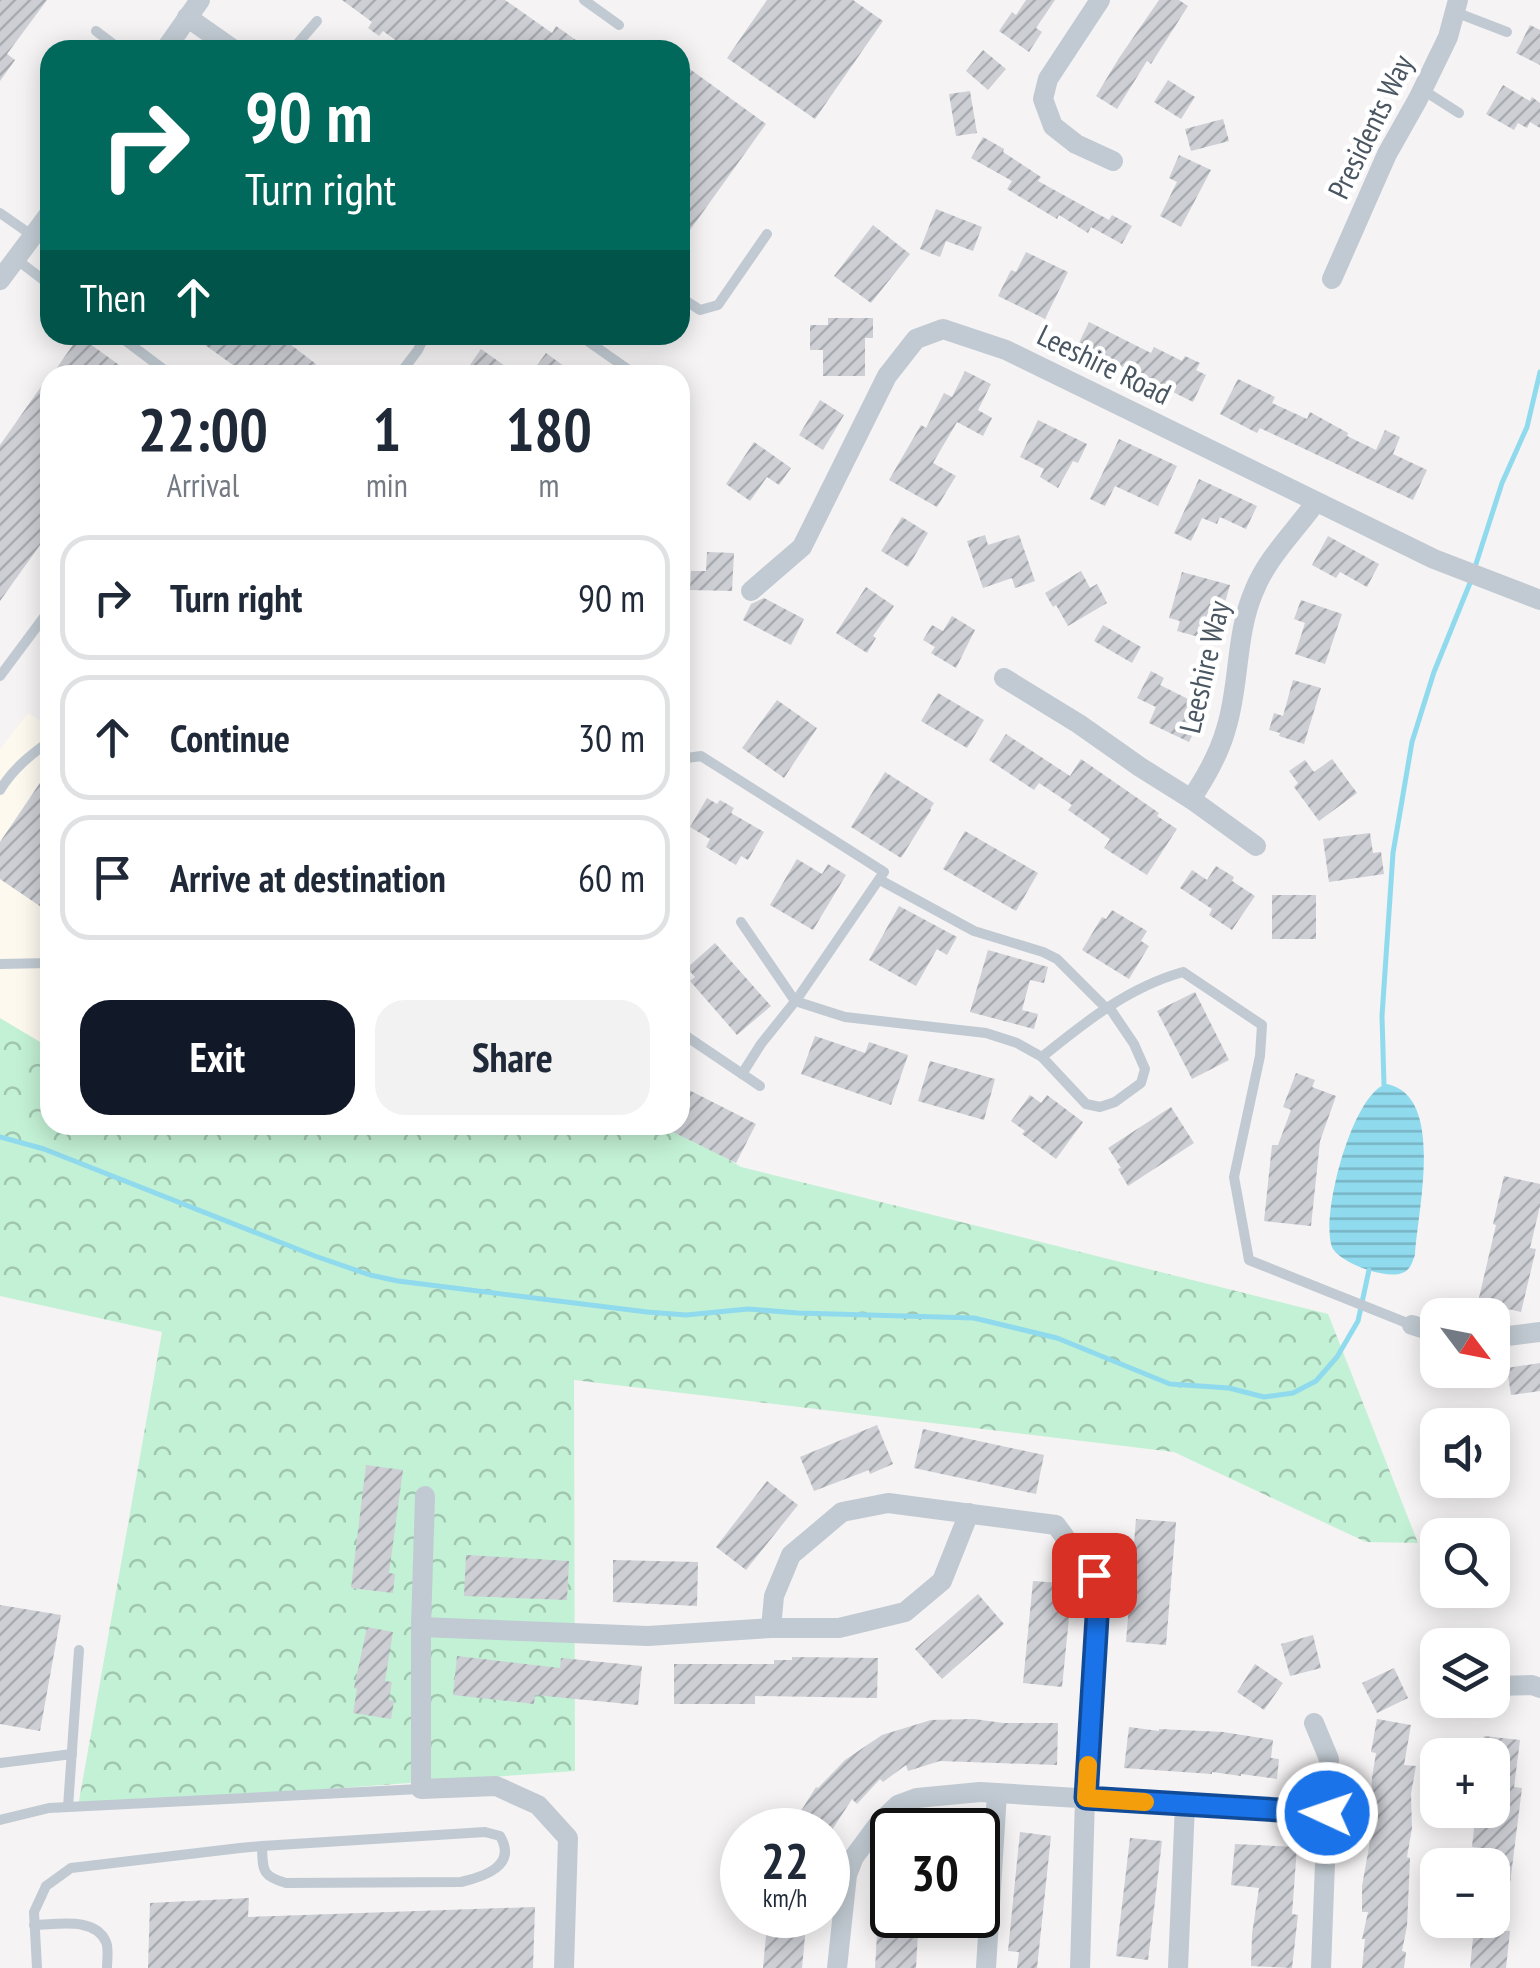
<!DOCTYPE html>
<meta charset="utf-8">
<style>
:root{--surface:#fff;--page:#f2f2f3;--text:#1f2937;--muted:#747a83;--line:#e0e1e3;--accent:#111827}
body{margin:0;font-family:"PT Sans Narrow",sans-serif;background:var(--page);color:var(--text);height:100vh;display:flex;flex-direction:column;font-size:38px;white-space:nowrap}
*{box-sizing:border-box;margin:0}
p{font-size:32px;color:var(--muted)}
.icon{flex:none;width:55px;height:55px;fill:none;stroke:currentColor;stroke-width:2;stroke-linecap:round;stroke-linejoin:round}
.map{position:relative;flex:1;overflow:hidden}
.sheet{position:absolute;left:40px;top:365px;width:650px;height:770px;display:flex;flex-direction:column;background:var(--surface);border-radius:30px;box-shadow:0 5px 25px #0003}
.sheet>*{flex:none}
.hud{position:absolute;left:40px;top:40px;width:650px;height:305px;border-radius:30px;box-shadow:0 5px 25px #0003;background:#00695c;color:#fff;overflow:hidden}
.needle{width:65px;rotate:122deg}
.tools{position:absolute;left:1420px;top:1298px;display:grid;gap:20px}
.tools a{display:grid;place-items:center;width:90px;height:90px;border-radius:20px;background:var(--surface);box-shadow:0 5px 25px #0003;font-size:50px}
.speed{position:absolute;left:720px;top:1808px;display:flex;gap:20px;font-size:50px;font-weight:700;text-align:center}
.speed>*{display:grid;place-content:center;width:130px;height:130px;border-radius:50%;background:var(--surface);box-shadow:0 5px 25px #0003;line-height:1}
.speed small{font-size:25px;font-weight:400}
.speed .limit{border:5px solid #111;border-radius:15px;background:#fff;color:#111}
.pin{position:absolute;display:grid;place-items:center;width:85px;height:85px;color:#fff;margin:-42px;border-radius:20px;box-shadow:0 5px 15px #0006}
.me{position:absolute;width:110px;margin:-55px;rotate:273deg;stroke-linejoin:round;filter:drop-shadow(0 0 8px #0008)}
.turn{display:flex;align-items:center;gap:35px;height:210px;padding:0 40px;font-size:45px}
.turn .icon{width:130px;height:130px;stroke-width:2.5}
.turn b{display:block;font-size:70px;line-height:85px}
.then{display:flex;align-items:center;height:95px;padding:0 40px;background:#0003;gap:20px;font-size:38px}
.eta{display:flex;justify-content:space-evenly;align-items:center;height:170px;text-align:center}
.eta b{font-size:60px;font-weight:800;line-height:70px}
.button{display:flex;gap:20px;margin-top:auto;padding:20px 40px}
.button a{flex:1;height:115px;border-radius:30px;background:var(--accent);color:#fff;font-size:40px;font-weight:800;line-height:115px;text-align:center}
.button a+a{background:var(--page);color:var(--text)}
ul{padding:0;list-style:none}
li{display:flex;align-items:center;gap:30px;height:125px;margin:0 20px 15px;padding:0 20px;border:5px solid var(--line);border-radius:30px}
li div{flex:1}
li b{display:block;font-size:38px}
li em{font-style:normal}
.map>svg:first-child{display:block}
</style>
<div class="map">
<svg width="1540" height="1968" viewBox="0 0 1540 1968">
<defs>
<pattern id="forest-crowns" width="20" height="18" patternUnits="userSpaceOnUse" patternTransform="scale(2.5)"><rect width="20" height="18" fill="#c3f1d5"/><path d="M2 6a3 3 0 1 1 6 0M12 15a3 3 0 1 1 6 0" fill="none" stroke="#a0c6b0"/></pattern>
<pattern id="water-rules" width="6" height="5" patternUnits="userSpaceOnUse" patternTransform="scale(2.5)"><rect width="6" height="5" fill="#90daee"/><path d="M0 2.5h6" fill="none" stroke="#78b4c4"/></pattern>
<pattern id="building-hatch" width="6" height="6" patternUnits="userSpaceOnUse" patternTransform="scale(2.5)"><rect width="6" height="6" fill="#cdcfd5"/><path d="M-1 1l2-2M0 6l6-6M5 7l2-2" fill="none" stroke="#a8abb0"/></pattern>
</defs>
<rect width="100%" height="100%" fill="#f5f3f3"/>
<polygon fill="#fdf9ef" points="28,713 50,727 50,1048 0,1018 0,749"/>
<polygon fill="url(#forest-crowns)" points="0,1018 50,1048 50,1125 672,1125 741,1167 1328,1314 1418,1543 1366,1542 1174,1452 574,1380 575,1771 78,1807 162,1332 0,1296"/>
<path fill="url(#water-rules)" d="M 1387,1084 C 1446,1096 1417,1213 1415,1255 C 1412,1262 1411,1270 1402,1273 C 1386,1280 1338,1262 1332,1247 C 1320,1216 1353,1091 1387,1084 Z"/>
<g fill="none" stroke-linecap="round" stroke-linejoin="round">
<g stroke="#90daee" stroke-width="5">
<polyline points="1475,567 1502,483 1527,427 1540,372"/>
<polyline points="1384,1085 1382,1016 1393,853 1412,742 1434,672 1472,578"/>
<polyline points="0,1137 44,1149 315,1256 370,1275 398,1281 647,1312 686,1315 748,1309 798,1313 974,1318 1057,1338 1170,1384 1229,1388 1264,1397 1293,1393 1316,1381 1337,1357 1358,1321 1369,1270"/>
</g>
</g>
<g fill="url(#building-hatch)">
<polygon points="0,0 47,0 7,54 15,60 0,81"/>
<polygon points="342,0 505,0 552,33 556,26 590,50 409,50 383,31 379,36 368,28 372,22"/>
<polygon points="767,0 853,0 883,21 815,119 727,58"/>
<polygon points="1026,0 1055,0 1036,28 1042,32 1029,52 999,31 1012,12 1016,15"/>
<polygon points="1159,0 1179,0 1188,6 1151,64 1147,61 1117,109 1096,96 1119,58"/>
<polygon points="1530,25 1540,30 1540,65 1516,53"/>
<polygon points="983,50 1006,69 988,90 966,71"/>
<polygon points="680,62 766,124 680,244"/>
<polygon points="1168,80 1195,97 1181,119 1154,102"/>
<polygon points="1503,85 1530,101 1532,97 1540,103 1540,128 1530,122 1527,128 1518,123 1514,130 1486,114"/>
<polygon points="970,91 977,133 956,136 949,94"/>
<polygon points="1223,119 1229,141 1191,151 1185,129"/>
<polygon points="983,137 1004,149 1003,152 1041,177 1038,181 1109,220 1112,215 1132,226 1122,244 1091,227 1088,233 1059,215 1057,219 1007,189 1012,181 971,158"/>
<polygon points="1179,155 1211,170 1181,227 1160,216 1177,182 1169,178"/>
<polygon points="936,209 982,227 973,251 946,241 940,257 920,249"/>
<polygon points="873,225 910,254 871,303 834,276"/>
<polygon points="1026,252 1068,272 1045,319 998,296 1011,270 1016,272"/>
<polygon points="828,318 873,318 873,338 865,338 865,376 823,376 823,350 810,350 810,325 828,325"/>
<polygon points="1089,322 1151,353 1154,347 1182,361 1185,356 1200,363 1196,370 1206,375 1193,402 1119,365 1116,372 1075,351"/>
<polygon points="191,335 278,335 316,364 308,375 247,375"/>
<polygon points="79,336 133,375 52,375"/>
<polygon points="481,349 518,375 463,375"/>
<polygon points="546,353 576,375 530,375"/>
<polygon points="965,371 991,384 978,410 992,418 983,436 957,422 933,463 956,476 937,507 889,480 921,425 926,428 944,393 952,397"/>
<polygon points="50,374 50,531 0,601 0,445"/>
<polygon points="1238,379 1275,397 1272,403 1307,419 1310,412 1348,433 1347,436 1376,450 1385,430 1400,437 1393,454 1427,470 1413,500 1260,428 1257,433 1220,414"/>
<polygon points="820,400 844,415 823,450 799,435"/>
<polygon points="1038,420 1087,444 1078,463 1073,461 1058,488 1040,477 1044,469 1020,457"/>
<polygon points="1119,439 1177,466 1158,506 1115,486 1105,506 1090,499"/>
<polygon points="754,442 791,468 779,485 767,477 750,501 726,484"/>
<polygon points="1199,479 1257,506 1246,529 1220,517 1217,524 1202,518 1191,541 1174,533"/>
<polygon points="902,517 928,533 908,567 881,551"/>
<polygon points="985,535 988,545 1019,535 1035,581 1015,588 1012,578 983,588 967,541"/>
<polygon points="1328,536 1379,564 1367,587 1340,572 1336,578 1312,565"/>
<polygon points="707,552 734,553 732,591 690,590 691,571 706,571"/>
<polygon points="1081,571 1090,588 1097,584 1107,603 1068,626 1056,605 1053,607 1045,593"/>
<polygon points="1182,572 1230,585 1214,641 1177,631 1180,621 1169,618"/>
<polygon points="866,587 894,606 873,636 876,638 867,653 836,633"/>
<polygon points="764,598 804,619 791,645 743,620 751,604"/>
<polygon points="1301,600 1342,614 1325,664 1295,654 1305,623 1294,619"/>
<polygon points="952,616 975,630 956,668 931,653 935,647 923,640 932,625 943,631"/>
<polygon points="1103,625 1141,647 1132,663 1094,641"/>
<polygon points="1151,671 1164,678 1160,685 1190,700 1194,691 1211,699 1189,742 1149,723 1156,707 1137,698"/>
<polygon points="1293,680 1321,688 1304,744 1279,736 1280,733 1269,730 1274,713 1283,716"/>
<polygon points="938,693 984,720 967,748 921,721"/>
<polygon points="777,700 817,728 784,778 742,748"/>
<polygon points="1006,734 1070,776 1081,759 1159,813 1157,816 1177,829 1147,875 1104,848 1110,839 1068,810 1072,805 1039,783 1034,790 989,760"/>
<polygon points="1332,759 1357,793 1319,821 1294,787 1298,783 1289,771 1305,760 1314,772"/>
<polygon points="50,768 50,913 0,879 0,842"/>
<polygon points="885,772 934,803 930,809 931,810 901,858 851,827"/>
<polygon points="707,798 717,804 720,800 734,808 731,813 764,832 748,860 741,856 736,865 706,847 710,839 690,827"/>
<polygon points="965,831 1038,873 1016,911 943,869"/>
<polygon points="1370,833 1373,853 1381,852 1384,874 1329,882 1323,839"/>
<polygon points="797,859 822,874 828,864 846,875 813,930 770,905"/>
<polygon points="1216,866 1234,877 1232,881 1255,896 1232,930 1209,915 1212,909 1180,888 1192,870 1207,880"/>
<rect x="1272" y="895" width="44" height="44"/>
<polygon points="899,906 957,937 947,955 937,949 916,986 869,960"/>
<polygon points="1112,910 1147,931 1141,941 1149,946 1129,979 1082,950 1102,917 1106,919"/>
<polygon points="715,943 771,1006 737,1035 690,981 695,977 687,968"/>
<polygon points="988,950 1048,967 1044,983 1030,980 1022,1010 1038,1014 1034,1029 970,1012"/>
<polygon points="1195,992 1229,1060 1192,1079 1157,1011"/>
<polygon points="815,1036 865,1053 869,1042 908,1055 891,1105 801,1074"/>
<polygon points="930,1061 995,1079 984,1120 918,1101"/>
<polygon points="1296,1073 1315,1080 1312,1087 1336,1096 1320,1141 1311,1226 1264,1221 1272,1145 1278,1145 1291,1110 1283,1107"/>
<polygon points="685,1088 756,1124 736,1163 659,1125 680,1125 680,1098"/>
<polygon points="1030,1095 1041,1103 1047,1095 1083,1122 1056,1159 1022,1134 1025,1131 1011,1121"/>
<polygon points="1171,1107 1194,1143 1128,1186 1118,1169 1121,1168 1108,1148"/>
<polygon points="1504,1176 1540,1184 1540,1206 1530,1248 1536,1249 1521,1312 1478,1302 1496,1225 1493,1224"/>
<polygon points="1540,1363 1540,1391 1511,1395 1507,1368"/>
<polygon points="877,1425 893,1464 870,1474 869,1470 814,1491 800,1457"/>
<polygon points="923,1429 1044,1455 1036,1494 914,1468"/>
<polygon points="366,1465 403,1470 389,1573 395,1574 393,1593 351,1588"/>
<polygon points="767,1481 798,1505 746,1570 716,1547"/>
<polygon points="1136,1519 1176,1522 1166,1645 1126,1642"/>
<polygon points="466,1555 569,1561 567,1600 464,1596"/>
<polygon points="613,1560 698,1562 697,1606 613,1602"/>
<polygon points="1033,1581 1061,1583 1060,1596 1071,1598 1062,1687 1023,1683"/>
<polygon points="978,1594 1004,1624 942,1679 915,1649"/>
<polygon points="0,1605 61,1615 40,1731 0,1724"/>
<polygon points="367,1627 393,1632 385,1681 392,1682 389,1700 394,1701 391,1719 353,1713 357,1689 354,1688"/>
<polygon points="1313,1635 1321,1668 1290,1676 1281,1644"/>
<polygon points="457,1656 560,1668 561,1658 642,1666 638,1705 535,1695 534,1704 453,1695"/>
<polygon points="792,1657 878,1658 877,1698 755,1696 755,1704 674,1704 674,1664 774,1664 774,1660 792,1660"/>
<polygon points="1255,1664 1283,1683 1264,1710 1237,1692"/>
<polygon points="1394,1668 1408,1698 1377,1713 1362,1683"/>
<polygon points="974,1719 1003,1723 1058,1723 1057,1765 940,1761 908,1771 906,1765 883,1782 880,1779 857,1804 852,1799 832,1830 789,1830 816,1787 818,1788 845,1760 882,1735 931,1720"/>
<polygon points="1377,1719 1411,1725 1404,1765 1416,1766 1411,1794 1412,1828 1407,1857 1410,1858 1407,1926 1402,1951 1406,1952 1404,1968 1362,1968 1365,1939 1362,1939 1368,1912 1362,1912 1362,1886 1369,1847 1372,1778 1376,1753 1371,1752"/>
<polygon points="1129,1727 1159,1731 1159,1729 1223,1732 1273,1740 1271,1758 1279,1759 1277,1779 1241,1774 1241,1776 1212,1772 1212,1774 1124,1768"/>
<polygon points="1484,1736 1520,1740 1514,1787 1522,1788 1504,1931 1510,1931 1506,1968 1470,1968 1474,1928 1492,1930 1492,1865 1479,1865 1481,1848 1472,1847 1476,1810 1492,1810 1492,1755 1481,1755"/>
<polygon points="1020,1832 1051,1836 1037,1968 1017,1968 1019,1952 1008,1951"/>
<polygon points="1130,1838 1162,1841 1148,1960 1116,1956"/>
<polygon points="1235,1844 1297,1847 1292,1914 1298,1915 1292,1968 1251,1966 1252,1934 1259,1888 1231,1885"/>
<polygon points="249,1898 248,1917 535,1907 533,1968 148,1968 150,1903"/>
<polygon points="879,1902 892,1904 892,1915 919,1915 916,1968 875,1968"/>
<polygon points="768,1915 807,1915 802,1968 763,1968"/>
</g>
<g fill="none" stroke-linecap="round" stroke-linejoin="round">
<g stroke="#c1cad2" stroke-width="10">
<polyline points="584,0 619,25"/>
<polyline points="1455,12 1507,32"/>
<polyline points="96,31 121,50"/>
<polyline points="292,50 317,21"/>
<polyline points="1423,90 1459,113"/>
<polyline points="0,213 33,236"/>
<polyline points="16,259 50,285"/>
<polyline points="680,297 700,310 718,305 767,234"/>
<polyline points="118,335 171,375"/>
<polyline points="579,335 636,375"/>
<polyline points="399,375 418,350 425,335"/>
<polyline points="0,676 50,609"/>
<polyline points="680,759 701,756 884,872 797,999 761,1044 742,1074"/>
<path d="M 0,790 C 13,769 30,755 50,741"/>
<polyline points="880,880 974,931 1043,952 1057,959 1107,1009"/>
<polyline points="741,922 795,1001 845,1017 986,1033 1017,1043 1042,1057 1086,1104 1100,1107 1115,1102 1141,1083 1145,1069 1134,1044 1109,1007"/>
<polyline points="0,964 50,963"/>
<polyline points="680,1032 760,1086"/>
<path d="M 1042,1057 C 1085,1022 1129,987 1183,972 L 1262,1025 L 1260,1056 L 1234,1177 L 1249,1260 L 1412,1325"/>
<polyline points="0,1763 72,1754"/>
<polyline points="68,1807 79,1650"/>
<polyline points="0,1820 49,1808 420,1789"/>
<path d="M 34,1925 C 56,1925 95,1916 106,1942 C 109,1949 107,1960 107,1968"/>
<path d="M 37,1968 L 34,1912 L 46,1886 L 71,1868 L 240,1848 L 262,1846 L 485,1832 L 500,1836 C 518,1866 483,1877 461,1882 L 286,1883 C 261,1876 263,1870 262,1846"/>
</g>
<g stroke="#c1cad2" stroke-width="20">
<polyline points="1100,0 1048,79 1043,99 1053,126 1076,144 1113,161"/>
<polyline points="187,17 234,50"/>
<polyline points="165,50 200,0"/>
<polyline points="1332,279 1387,154 1418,99 1448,37 1458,0"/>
<polyline points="0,280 50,213"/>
<polyline points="751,591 802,547 887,376 916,339 943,329 1006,350 1434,559 1540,600"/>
<polyline points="1004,678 1079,724 1140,767 1191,799 1256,846"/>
<path d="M 1191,799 C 1206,777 1219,754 1226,729 C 1240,685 1235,635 1254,591 C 1267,558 1295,531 1316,502"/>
<polyline points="1412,1325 1438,1333"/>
<polyline points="1492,1338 1540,1332"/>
<polyline points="425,1496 421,1627 421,1789 496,1786 538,1805 568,1838 564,1968"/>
<polyline points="421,1627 648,1636 771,1628 839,1628 905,1612 942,1581 969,1513"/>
<polyline points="771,1628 774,1596 791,1555 842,1512 888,1503 1056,1525 1093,1575 1097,1617 1085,1798 1080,1968"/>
<polyline points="1493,1686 1532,1685 1540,1688"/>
<polyline points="1314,1723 1329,1759 1321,1968"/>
<polyline points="837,1968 847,1875 854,1857 880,1822 898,1805 917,1798 980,1792 1327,1813"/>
<polyline points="986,1968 997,1793"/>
<polyline points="1178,1968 1185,1804"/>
</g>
</g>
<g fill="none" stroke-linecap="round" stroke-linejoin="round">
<defs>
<polyline id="route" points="1094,1575 1097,1617 1086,1798 1327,1813"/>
</defs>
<use href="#route" stroke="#114b97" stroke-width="25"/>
<use href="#route" stroke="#1a73e8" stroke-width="18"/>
<polyline stroke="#f59e0b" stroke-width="18" points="1088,1765 1086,1798 1145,1802"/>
</g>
<g text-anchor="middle" stroke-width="9" stroke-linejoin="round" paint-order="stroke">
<g font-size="30" fill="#4a5661" stroke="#fff">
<text transform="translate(1371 127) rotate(-64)" y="10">Presidents Way</text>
<text transform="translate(1104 365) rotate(26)" y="10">Leeshire Road</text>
<text transform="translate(1205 667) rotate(-77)" y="10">Leeshire Way</text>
</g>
</g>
</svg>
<div class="tools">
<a><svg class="needle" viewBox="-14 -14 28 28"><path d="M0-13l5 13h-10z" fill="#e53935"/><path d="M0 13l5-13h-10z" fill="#747a83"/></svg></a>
<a><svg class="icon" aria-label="sound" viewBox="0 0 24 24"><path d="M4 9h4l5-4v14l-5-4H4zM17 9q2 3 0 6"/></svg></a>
<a><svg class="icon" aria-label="search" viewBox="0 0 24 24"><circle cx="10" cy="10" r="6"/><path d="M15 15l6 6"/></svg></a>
<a><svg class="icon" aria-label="layers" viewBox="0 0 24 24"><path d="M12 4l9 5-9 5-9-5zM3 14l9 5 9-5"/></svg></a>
<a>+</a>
<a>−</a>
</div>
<div class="speed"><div>22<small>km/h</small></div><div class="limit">30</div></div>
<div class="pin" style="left:1094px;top:1575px;background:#d93025"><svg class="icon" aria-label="arrive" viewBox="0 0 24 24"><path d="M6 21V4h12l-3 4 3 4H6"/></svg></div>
<svg class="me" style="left:1327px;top:1813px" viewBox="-20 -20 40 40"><circle r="17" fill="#1a73e8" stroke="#fff" stroke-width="3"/><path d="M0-11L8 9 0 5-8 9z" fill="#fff"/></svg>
<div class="hud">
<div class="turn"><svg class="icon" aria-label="right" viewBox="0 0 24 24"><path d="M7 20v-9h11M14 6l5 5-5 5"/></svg><div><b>90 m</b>Turn right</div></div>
<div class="then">Then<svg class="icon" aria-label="ahead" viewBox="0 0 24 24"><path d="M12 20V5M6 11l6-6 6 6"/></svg></div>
</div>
<section class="sheet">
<div class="eta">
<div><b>22:00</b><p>Arrival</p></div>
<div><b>1</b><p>min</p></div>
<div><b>180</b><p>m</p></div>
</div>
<ul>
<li><svg class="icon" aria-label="right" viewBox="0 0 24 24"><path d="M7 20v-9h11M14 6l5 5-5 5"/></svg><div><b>Turn right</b></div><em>90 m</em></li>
<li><svg class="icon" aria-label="ahead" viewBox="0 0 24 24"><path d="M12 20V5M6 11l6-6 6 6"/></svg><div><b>Continue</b></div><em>30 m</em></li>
<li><svg class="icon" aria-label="arrive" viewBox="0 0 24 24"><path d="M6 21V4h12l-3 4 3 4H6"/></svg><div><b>Arrive at destination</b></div><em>60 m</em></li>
</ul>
<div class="button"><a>Exit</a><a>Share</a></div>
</section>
</div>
